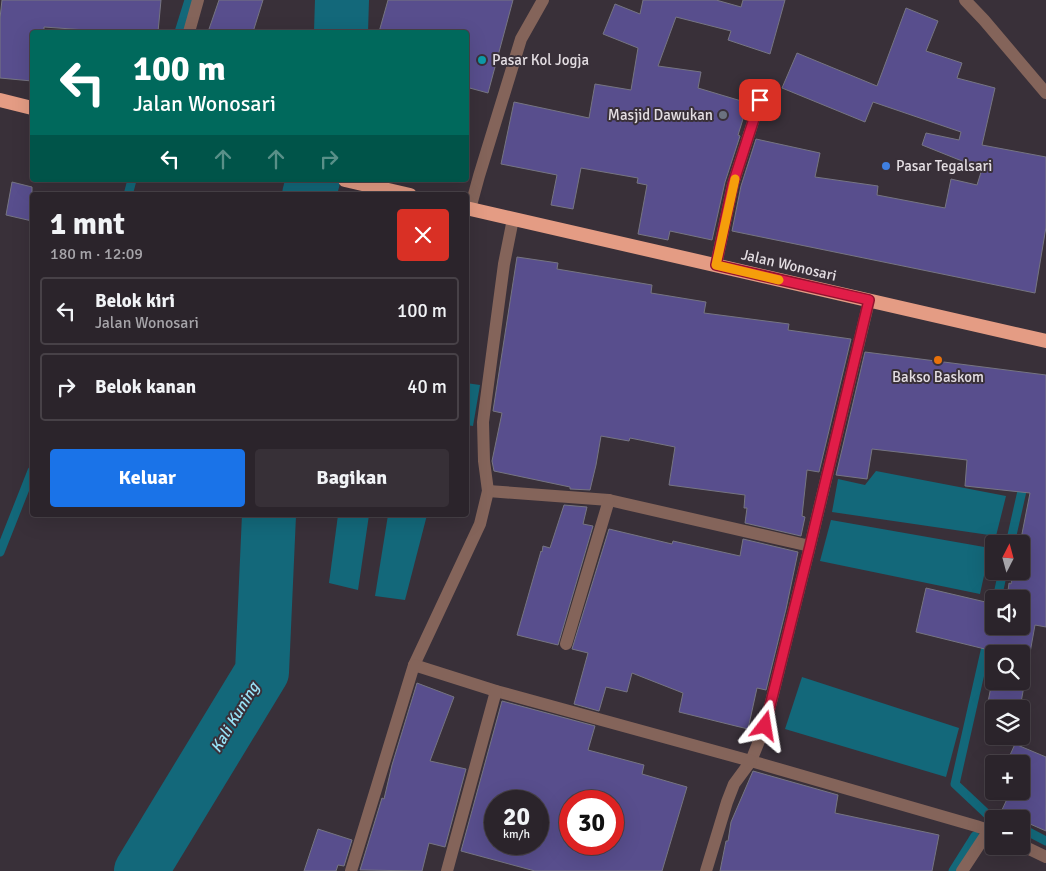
<!DOCTYPE html>
<html lang="id">
<meta charset="utf-8">
<style>
:root{--surface:#2b242b;--page:#373037;--text:#f1f3f6;--muted:#a6a4a9;--line:#474147;--accent:#1a73e8}
body{margin:0;font-family:Signika,sans-serif;background:var(--page);color:var(--text);height:100vh;display:flex;flex-direction:column;font-size:19px;white-space:nowrap}
*{box-sizing:border-box;margin:0}
p{font-size:16px;color:var(--muted)}
.icon{flex:none;width:28px;height:28px;fill:none;stroke:currentColor;stroke-width:2;stroke-linecap:round;stroke-linejoin:round}
.map{position:relative;flex:1;overflow:hidden}
.details{position:absolute;left:30px;top:192px;width:439px;height:325px;display:flex;flex-direction:column;background:var(--surface);border-radius:5px;box-shadow:0 5px 20px #0002,0 0 0 1px var(--line)}
.details>*{flex:none}
.guide{position:absolute;left:30px;top:30px;width:439px;height:152px;border-radius:5px;box-shadow:0 5px 20px #0002,0 0 0 1px var(--line);background:#00695c;color:#fff;overflow:hidden}
.needle{width:32px;rotate:6deg}
.fabs{position:absolute;left:985px;top:535px;display:grid;gap:10px}
.fabs a{display:grid;place-items:center;width:45px;height:45px;border-radius:5px;background:var(--surface);box-shadow:0 5px 20px #0002,0 0 0 1px var(--line);font-size:25px}
.speed{position:absolute;left:484px;top:790px;display:flex;gap:10px;font-size:25px;font-weight:700;text-align:center}
.speed>*{display:grid;place-content:center;width:65px;height:65px;border-radius:50%;background:var(--surface);box-shadow:0 5px 20px #0002,0 0 0 1px var(--line);line-height:1}
.speed small{font-size:12px;font-weight:400}
.speed .limit{border:8px solid #d22;background:#fff;color:#111}
.pin{position:absolute;display:grid;place-items:center;width:42px;height:42px;color:#fff;margin:-21px;border-radius:10px;box-shadow:0 2px 8px #0006}
.me{position:absolute;width:55px;margin:-28px;rotate:14deg;stroke-linejoin:round;filter:drop-shadow(0 0 4px #0008)}
.turn{display:flex;align-items:center;gap:18px;height:105px;padding:0 20px;font-size:22px}
.turn .icon{width:65px;height:65px;stroke-width:2.5}
.turn b{display:block;font-size:35px;line-height:42px}
.lanes{display:flex;align-items:center;height:48px;padding:0 20px;background:#0003;justify-content:center;gap:25px;direction:ltr}
.lanes .off{opacity:.35}
.round{display:grid;place-items:center;flex:none;width:52px;height:52px;border-radius:5px;background:var(--page)}
.head{display:flex;align-items:center;justify-content:space-between;height:85px;padding:0 20px}
h1{font-size:30px;font-weight:700;line-height:38px}
.button{display:flex;gap:10px;margin-top:auto;padding:10px 20px}
.button a{flex:1;height:58px;border-radius:5px;background:var(--accent);color:#fff;font-size:20px;font-weight:700;line-height:58px;text-align:center}
.button a+a{background:var(--page);color:var(--text)}
ul{padding:0;list-style:none}
li{display:flex;align-items:center;gap:15px;height:68px;margin:0 10px 8px;padding:0 10px;border:2px solid var(--line);border-radius:5px}
li div{flex:1}
li b{display:block;font-size:19px}
li em{font-style:normal}
.map>svg:first-child{display:block}
</style>
<div class="map">
<svg width="1046" height="871" viewBox="0 0 1046 871">
<rect width="100%" height="100%" fill="#393039"/>
<g fill="#13687a">
<polygon points="466,383 480,385 473,426 466,425"/>
<polygon points="876,471 1006,496 996,536 832,512 838,479 865,485"/>
<polygon points="338,515 369,515 358,590 329,583"/>
<polygon points="388,515 427,515 405,600 375,596"/>
<polygon points="831,520 990,548 980,594 820,561"/>
<polygon points="802,677 959,728 946,777 785,729"/>
</g>
<g fill="none" stroke-linecap="round" stroke-linejoin="round">
<g stroke="#13687a" stroke-width="9">
<polyline points="179,32 189,0"/>
<polyline points="128,195 132,180"/>
<polyline points="1010,544 1024,482"/>
<polyline points="0,552 32,471"/>
<polyline points="997,599 1003,571"/>
<polyline points="988,638 955,784 988,815 1000,819"/>
<polyline points="1021,828 1046,841"/>
<polyline points="953,871 975,836"/>
</g>
<g stroke="#13687a" stroke-width="54">
<polyline points="341,32 342,0"/>
<polyline points="309,195 313,180"/>
<polyline points="141,871 262,672 269,515"/>
</g>
</g>
<g fill="#584e8d" stroke="#767582" fill-rule="evenodd">
<polygon points="2,0 161,0 158,32 114,32 44,27 44,32 32,32 32,81 0,78 0,18"/>
<polygon points="219,0 263,0 253,32 208,32"/>
<polygon points="388,0 513,0 488,93 466,87 466,32 379,32"/>
<polygon points="643,0 716,0 741,7 743,0 785,0 770,54 728,40 731,31 676,17 658,66 701,72 698,88 748,103 738,135 740,136 725,182 712,240 670,231 668,240 638,234 647,185 637,183 638,178 581,168 573,209 551,205 557,175 501,164 514,102 589,118 595,84 631,90 638,48 603,34 615,4 640,14"/>
<polygon points="906,8 938,21 926,51 962,63 957,78 995,88 982,145 1046,157 1046,227 1035,293 732,231 741,186 756,139 820,153 815,177 878,186 877,195 945,208 951,179 977,185 982,169 922,145 926,133 959,140 961,132 873,102 865,122 782,88 797,53 877,86"/>
<polygon points="12,182 32,187 32,221 6,215"/>
<polygon points="517,257 558,263 557,269 652,285 651,293 706,302 704,313 789,324 788,330 851,339 819,472 807,470 802,516 805,517 801,536 745,523 747,508 744,508 745,495 669,485 675,447 630,438 629,441 601,436 596,465 590,490 570,489 570,487 494,471 492,461 502,413 493,411"/>
<polygon points="865,352 1046,375 1046,627 1035,625 1020,708 988,702 994,671 994,681 1021,681 1021,654 997,654 997,652 916,632 926,588 994,604 994,626 1021,626 1021,599 1007,599 1009,583 1011,584 1013,571 1021,571 1021,544 1020,544 1030,493 965,486 967,460 872,449 867,479 836,475"/>
<polygon points="564,505 587,507 583,524 593,526 558,645 517,635 541,551 542,552 543,546 550,548"/>
<polygon points="609,529 672,544 673,541 740,556 743,539 798,552 786,609 766,690 757,688 748,729 679,712 683,693 632,673 627,692 606,687 599,711 574,704 588,653 572,649"/>
<polygon points="417,683 454,697 430,761 466,769 445,847 429,843 422,871 360,870 382,798 384,799 392,765"/>
<path d="M 502,701 L 595,726 L 588,750 L 644,765 L 642,774 L 687,787 L 662,871 L 535,871 L 461,851 ZM 495,801 L 538,801 L 538,844 L 495,844 ZM 570,801 L 612,801 L 612,844 L 570,844 Z"/>
<polygon points="1015,744 1046,757 1046,831 1021,820 1021,819 1018,819 1001,812 1008,797 994,791 1021,791 1021,764 1006,764"/>
<polygon points="753,771 838,795 835,813 939,835 932,871 720,871 726,841 728,841 731,822"/>
<polygon points="318,829 352,840 344,866 338,865 336,871 304,871"/>
</g>
<g fill="none" stroke-linecap="round" stroke-linejoin="round">
<g stroke="#84645a" stroke-width="12">
<polyline points="965,0 984,20 1046,93"/>
<polyline points="189,32 198,0"/>
<polyline points="470,209 479,176 521,39 543,0"/>
<polyline points="716,265 733,184 760,100"/>
<polyline points="869,301 810,546 765,726 751,761 976,826 994,832"/>
<polyline points="488,491 609,500 810,546"/>
<polyline points="566,644 609,500"/>
<polyline points="414,665 480,524 488,491 484,461 483,422 504,264 513,219"/>
<polyline points="1021,845 1046,857"/>
<polyline points="351,871 414,665 496,691 751,761 734,784 727,802 706,871"/>
<polyline points="447,871 496,691"/>
<polyline points="962,871 989,830"/>
</g>
<g stroke="#e49c84" stroke-width="14">
<polyline points="0,100 32,108"/>
<polyline points="345,180 410,195"/>
<polyline points="466,208 1046,341"/>
</g>
</g>
<g fill="none" stroke-linecap="round" stroke-linejoin="round">
<defs>
<polyline id="route" points="760,100 733,184 716,265 869,300 810,546 765,726"/>
</defs>
<use href="#route" stroke="#92132f" stroke-width="12"/>
<use href="#route" stroke="#e11d48" stroke-width="9"/>
<polyline stroke="#f59e0b" stroke-width="9" points="735,179 716,265 779,280"/>
</g>
<circle fill="#0f9aa8" stroke="#393039" stroke-width="2" cx="482" cy="60" r="5"/>
<circle fill="#6b7280" stroke="#393039" stroke-width="2" cx="723" cy="115" r="5"/>
<circle fill="#3f7fe0" stroke="#393039" stroke-width="2" cx="886" cy="166" r="5"/>
<circle fill="#e8710a" stroke="#393039" stroke-width="2" cx="938" cy="360" r="5"/>
<g text-anchor="middle" stroke-width="4" stroke-linejoin="round" paint-order="stroke">
<g font-size="15" fill="#e4dee3" stroke="#393039" text-anchor="start">
<text x="492" y="65">Pasar Kol Jogja</text>
<text x="713" y="120" text-anchor="end">Masjid Dawukan</text>
<text x="896" y="171">Pasar Tegalsari</text>
<text x="938" y="382" text-anchor="middle">Bakso Baskom</text>
</g>
<g font-size="15" fill="#e4dee3" stroke="#393039">
<text transform="translate(789 265) rotate(13)" y="5">Jalan Wonosari</text>
</g>
<g font-size="16" font-style="italic" fill="#99e3f7" stroke="#393039">
<text transform="translate(234 717) rotate(-59)" y="6">Kali Kuning</text>
</g>
</g>
</svg>
<div class="fabs">
<a><svg class="needle" viewBox="-14 -14 28 28"><path d="M0-13l5 13h-10z" fill="#e53935"/><path d="M0 13l5-13h-10z" fill="#a6a4a9"/></svg></a>
<a><svg class="icon" aria-label="sound" viewBox="0 0 24 24"><path d="M4 9h4l5-4v14l-5-4H4zM17 9q2 3 0 6"/></svg></a>
<a><svg class="icon" aria-label="search" viewBox="0 0 24 24"><circle cx="10" cy="10" r="6"/><path d="M15 15l6 6"/></svg></a>
<a><svg class="icon" aria-label="layers" viewBox="0 0 24 24"><path d="M12 4l9 5-9 5-9-5zM3 14l9 5 9-5"/></svg></a>
<a>+</a>
<a>−</a>
</div>
<div class="speed"><div>20<small>km/h</small></div><div class="limit">30</div></div>
<div class="pin" style="left:760px;top:100px;background:#d93025"><svg class="icon" aria-label="arrive" viewBox="0 0 24 24"><path d="M6 21V4h12l-3 4 3 4H6"/></svg></div>
<svg class="me" style="left:765px;top:726px" viewBox="-20 -20 40 40"><path d="M0-17L14 15 0 8-14 15z" fill="#e11d48" stroke="#fff" stroke-width="4"/></svg>
<div class="guide">
<div class="turn"><svg class="icon" aria-label="left" viewBox="0 0 24 24"><path d="M17 20v-9H6M10 6l-5 5 5 5"/></svg><div><b>100 m</b>Jalan Wonosari</div></div>
<div class="lanes"><svg class="icon" aria-label="left" viewBox="0 0 24 24"><path d="M17 20v-9H6M10 6l-5 5 5 5"/></svg><svg class="icon off" aria-label="ahead" viewBox="0 0 24 24"><path d="M12 20V5M6 11l6-6 6 6"/></svg><svg class="icon off" aria-label="ahead" viewBox="0 0 24 24"><path d="M12 20V5M6 11l6-6 6 6"/></svg><svg class="icon off" aria-label="right" viewBox="0 0 24 24"><path d="M7 20v-9h11M14 6l5 5-5 5"/></svg></div>
</div>
<section class="details">
<div class="head"><div><h1>1 mnt</h1><p>180 m · 12:09</p></div><a class="round" style="background:#d93025;color:#fff"><svg class="icon" aria-label="close" viewBox="0 0 24 24"><path d="M6 6l12 12M18 6L6 18"/></svg></a></div>
<ul>
<li><svg class="icon" aria-label="left" viewBox="0 0 24 24"><path d="M17 20v-9H6M10 6l-5 5 5 5"/></svg><div><b>Belok kiri</b><p>Jalan Wonosari</p></div><em>100 m</em></li>
<li><svg class="icon" aria-label="right" viewBox="0 0 24 24"><path d="M7 20v-9h11M14 6l5 5-5 5"/></svg><div><b>Belok kanan</b></div><em>40 m</em></li>
</ul>
<div class="button"><a>Keluar</a><a>Bagikan</a></div>
</section>
</div>
